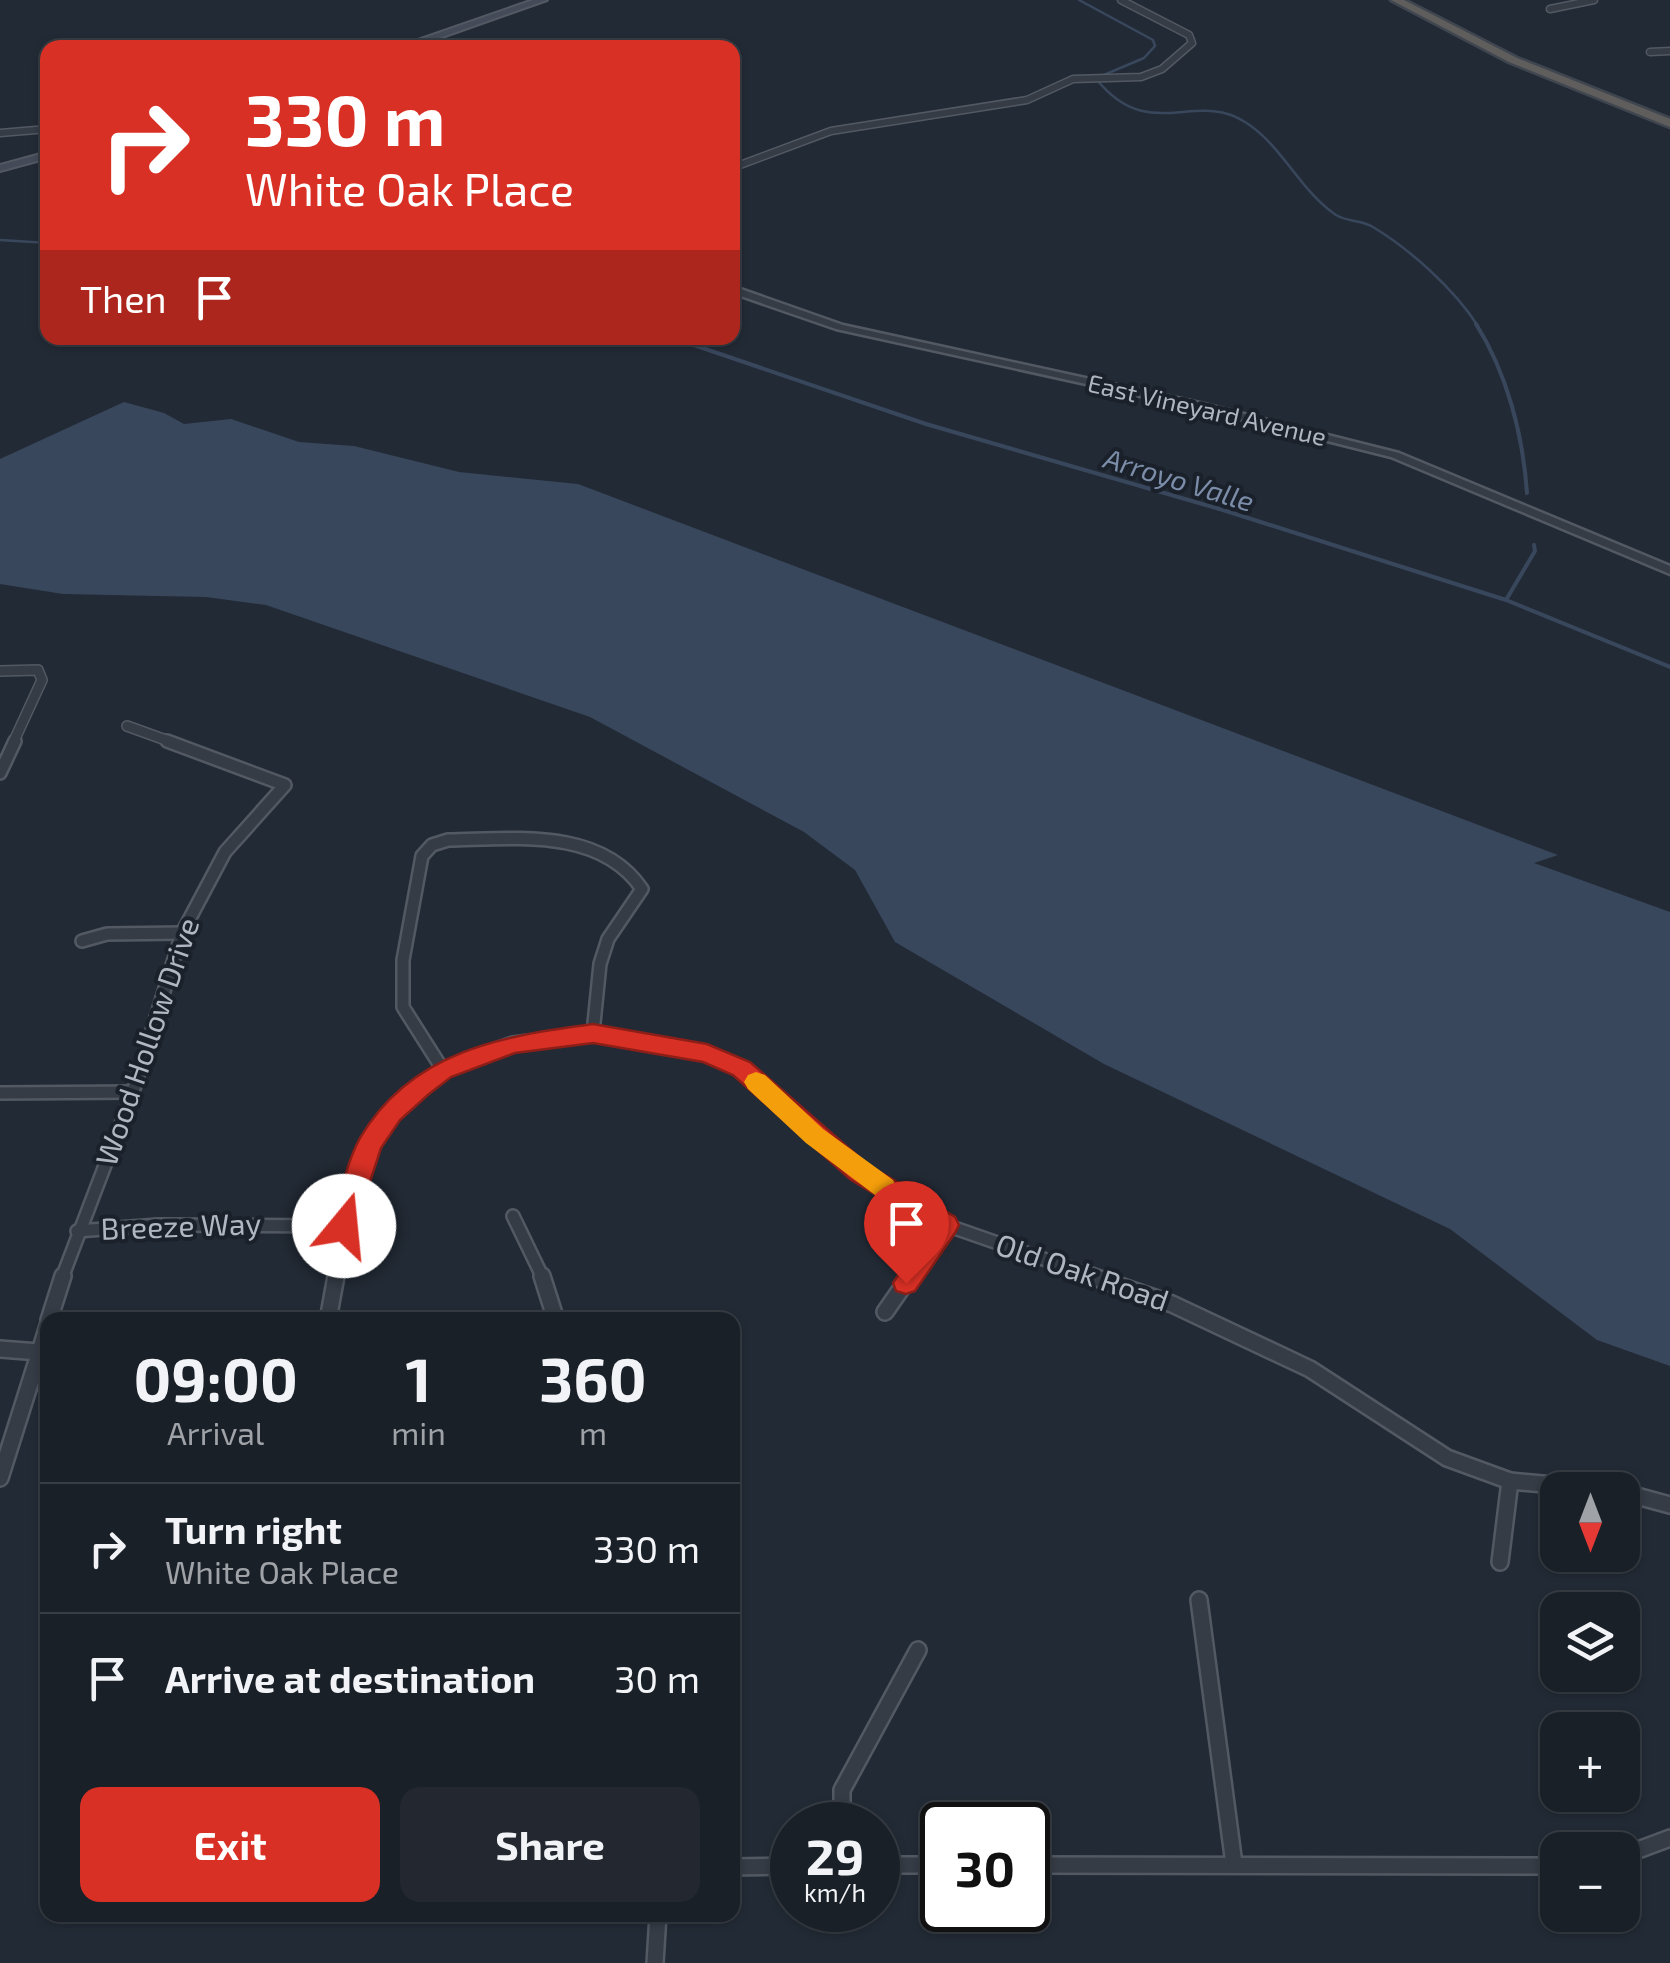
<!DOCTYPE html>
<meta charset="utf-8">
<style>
:root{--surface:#1a2028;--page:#232830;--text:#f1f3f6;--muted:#9fa3a8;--line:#383e45;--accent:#d93025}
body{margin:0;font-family:"Exo 2",sans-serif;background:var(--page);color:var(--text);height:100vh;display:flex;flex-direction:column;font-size:38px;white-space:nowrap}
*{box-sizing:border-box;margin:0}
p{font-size:32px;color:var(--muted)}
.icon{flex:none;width:55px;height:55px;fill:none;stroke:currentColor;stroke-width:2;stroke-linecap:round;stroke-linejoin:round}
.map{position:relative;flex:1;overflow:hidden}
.panel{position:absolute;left:40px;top:1312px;width:700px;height:610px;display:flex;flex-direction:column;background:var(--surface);border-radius:20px;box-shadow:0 2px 8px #0004,0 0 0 2px var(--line)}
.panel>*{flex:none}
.hud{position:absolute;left:40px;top:40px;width:700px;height:305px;border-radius:20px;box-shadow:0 2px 8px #0004,0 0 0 2px var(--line);background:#d93025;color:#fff;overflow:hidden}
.needle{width:65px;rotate:180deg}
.controls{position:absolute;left:1540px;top:1472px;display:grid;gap:20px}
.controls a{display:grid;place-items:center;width:100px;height:100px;border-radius:20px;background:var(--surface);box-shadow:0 2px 8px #0004,0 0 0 2px var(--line);font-size:50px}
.speed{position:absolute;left:770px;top:1802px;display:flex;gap:20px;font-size:50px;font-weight:700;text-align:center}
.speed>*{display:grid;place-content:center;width:130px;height:130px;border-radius:50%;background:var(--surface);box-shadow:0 2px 8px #0004,0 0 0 2px var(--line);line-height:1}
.speed small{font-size:25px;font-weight:400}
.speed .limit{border:5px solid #111;border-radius:15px;background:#fff;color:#111}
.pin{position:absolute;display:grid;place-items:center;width:85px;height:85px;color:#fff;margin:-102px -42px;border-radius:50% 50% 50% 0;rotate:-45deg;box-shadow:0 0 10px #0007}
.pin .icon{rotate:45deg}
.me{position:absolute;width:110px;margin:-55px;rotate:17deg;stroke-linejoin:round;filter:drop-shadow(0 0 8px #0008)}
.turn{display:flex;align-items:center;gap:35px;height:210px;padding:0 40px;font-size:45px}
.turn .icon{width:130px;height:130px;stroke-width:2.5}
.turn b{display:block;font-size:70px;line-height:85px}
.then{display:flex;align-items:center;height:95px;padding:0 40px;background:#0003;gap:20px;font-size:38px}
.eta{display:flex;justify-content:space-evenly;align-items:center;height:170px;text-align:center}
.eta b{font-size:60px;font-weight:700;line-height:70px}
.action{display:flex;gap:20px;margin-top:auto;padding:20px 40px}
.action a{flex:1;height:115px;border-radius:20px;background:var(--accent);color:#fff;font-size:40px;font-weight:700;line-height:115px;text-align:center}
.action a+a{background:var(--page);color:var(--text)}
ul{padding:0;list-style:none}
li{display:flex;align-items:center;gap:30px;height:130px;padding:0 40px;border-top:2px solid var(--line)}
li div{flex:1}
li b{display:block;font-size:38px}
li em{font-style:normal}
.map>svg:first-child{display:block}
</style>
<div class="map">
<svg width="1670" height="1963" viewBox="0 0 1670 1963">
<rect width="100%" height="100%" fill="#222a35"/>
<polygon fill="#39475d" points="124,402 164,413 184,424 231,419 299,442 354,446 459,472 578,484 1558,855 1534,863 1670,912 1670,1366 1597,1340 1450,1229 1104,1064 895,942 855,870 804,832 590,717 266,605 206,597 63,594 0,584 0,459"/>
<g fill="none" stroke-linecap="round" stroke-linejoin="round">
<g stroke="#39475d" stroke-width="2.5">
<polyline points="1079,0 1153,40 1155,46 1144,58 1099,77"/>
<path d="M 1098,81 C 1149,143 1196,90 1245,122 C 1281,144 1301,192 1336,215 C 1347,222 1362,220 1373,227 C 1411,250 1454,289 1478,326"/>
<polyline points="0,240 48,243"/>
</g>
<g stroke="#39475d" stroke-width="4">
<path d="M 1476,324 C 1507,373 1523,435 1527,493"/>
<polyline points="673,338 926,424 1223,510 1506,600 1670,667"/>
<polyline points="1506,600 1535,551 1534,545"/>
</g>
<defs>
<g id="minor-far3">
<polyline points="1550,9 1594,0"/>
<polyline points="1650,52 1670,51"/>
<polyline points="0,133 48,129"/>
<polyline points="732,168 831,131 1027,100 1073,79 1141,77 1162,69 1192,43 1189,35 1121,0"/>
</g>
<g id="minor-far2">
<polyline points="0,671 38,670 42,680 13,743"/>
<polyline points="127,726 174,743"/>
</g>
<g id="minor-far1">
<polyline points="0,773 15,741"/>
<polyline points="82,941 107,934 182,933"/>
<path d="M 443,1070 L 403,1007 L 403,960 L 422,856 L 432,845 L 448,840 C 514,839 600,827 642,889 L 608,939 L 600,964 L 593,1033"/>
<polyline points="0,1093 133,1092"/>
<polyline points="513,1216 543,1278"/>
<polyline points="77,1231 158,1225 344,1226"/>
<polyline points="62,1278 133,1092 182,933 225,852 285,785 167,741"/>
<polyline points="335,1278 344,1226 369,1144 392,1113 443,1070 476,1056 513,1043 593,1033 707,1053 742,1068 859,1172 946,1225 1098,1278"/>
<polyline points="909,1278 946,1225"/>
</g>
<g id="minor">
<polyline points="542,1276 556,1320"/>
<polyline points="1091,1276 1172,1304 1310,1369 1447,1458 1510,1481 1609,1490"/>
<polyline points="885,1312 910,1276"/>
<polyline points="49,1320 63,1276"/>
<polyline points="328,1320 336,1276"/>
<polyline points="0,1349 39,1352"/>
<polyline points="0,1478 48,1326"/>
<polyline points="1622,1492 1670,1505"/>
<polyline points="1500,1562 1510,1481"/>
<polyline points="1199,1600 1234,1864"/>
<polyline points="842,1825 842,1790 918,1650"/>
<polyline points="1622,1856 1670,1838"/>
<polyline points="878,1865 942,1865"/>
<polyline points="1028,1865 1558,1866"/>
<polyline points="732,1867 792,1866"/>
<polyline points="655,1963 658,1915"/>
</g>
<polygon id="tertiary" points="732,286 843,325 1204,404 1399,453 1670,566 1670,574 1391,457 1204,410 836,329 732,293"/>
<g id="secondary">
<polygon points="533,0 547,0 411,48 395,48"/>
<polygon points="48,152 48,158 0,171 0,165"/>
</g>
<polygon id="trunk" points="1391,0 1404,0 1517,58 1670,119 1670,127 1509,62"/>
</defs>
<use href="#minor-far3" stroke="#535963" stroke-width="9"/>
<use href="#minor-far2" stroke="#535963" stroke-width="12"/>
<use href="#minor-far1" stroke="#535963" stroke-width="16"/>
<use href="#minor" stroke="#535963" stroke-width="20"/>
<use href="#tertiary" stroke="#535963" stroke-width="5"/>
<use href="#secondary" stroke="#535963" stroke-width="4"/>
<use href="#trunk" stroke="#404650" stroke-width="5"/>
<use href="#minor-far3" stroke="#353c46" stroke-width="6"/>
<use href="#minor-far2" stroke="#353c46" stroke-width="9"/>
<use href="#minor-far1" stroke="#353c46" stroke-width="11"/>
<use href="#minor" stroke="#353c46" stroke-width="15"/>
<use href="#tertiary" fill="#353c46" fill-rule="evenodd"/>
<use href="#secondary" fill="#444b58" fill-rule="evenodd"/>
<use href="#trunk" fill="#5f5e5c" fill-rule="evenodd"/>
</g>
<path fill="#d93025" stroke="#8d1f18" stroke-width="2.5" d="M 593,1024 L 707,1044 L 750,1062 L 867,1164 L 955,1217 L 959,1225 L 955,1233 L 915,1291 L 906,1294 L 896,1291 L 893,1283 L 929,1228 L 850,1179 L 733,1075 L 703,1062 L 593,1043 L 515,1053 L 451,1077 L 429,1094 L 400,1120 L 381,1148 L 353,1234 L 344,1237 L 335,1234 L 332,1226 C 340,1198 346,1163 360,1138 C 411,1051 502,1036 593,1024 Z"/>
<polygon fill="#f59e0b" points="756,1072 765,1075 823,1129 893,1180 896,1187 893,1195 884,1198 875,1195 806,1143 748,1089 744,1082 748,1075"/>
<g text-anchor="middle" stroke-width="8" stroke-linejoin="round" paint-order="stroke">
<g font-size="25" fill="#b0b6c2" stroke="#1b212a">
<text transform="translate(1207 410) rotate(13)" y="9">East Vineyard Avenue</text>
</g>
<g font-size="28" font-style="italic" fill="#7b8da8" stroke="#1b212a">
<text transform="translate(1179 480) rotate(17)" y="10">Arroyo Valle</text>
</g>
<g font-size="30" fill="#b0b6c2" stroke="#1b212a">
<text transform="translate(148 1042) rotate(-71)" y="10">Wood Hollow Drive</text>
<text transform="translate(181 1227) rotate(-2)" y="10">Breeze Way</text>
<text transform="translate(1082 1273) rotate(19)" y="10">Old Oak Road</text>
</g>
</g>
</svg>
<div class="controls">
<a><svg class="needle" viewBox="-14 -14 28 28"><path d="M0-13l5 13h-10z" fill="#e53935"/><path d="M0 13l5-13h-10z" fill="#9fa3a8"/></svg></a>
<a><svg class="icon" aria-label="layers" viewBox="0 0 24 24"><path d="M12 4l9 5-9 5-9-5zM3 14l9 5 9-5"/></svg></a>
<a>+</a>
<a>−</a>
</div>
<div class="speed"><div>29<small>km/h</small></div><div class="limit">30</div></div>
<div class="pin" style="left:906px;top:1283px;background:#d93025"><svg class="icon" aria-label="arrive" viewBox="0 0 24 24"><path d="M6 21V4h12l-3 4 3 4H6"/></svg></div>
<svg class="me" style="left:344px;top:1226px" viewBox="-20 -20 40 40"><circle r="19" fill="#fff"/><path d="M0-13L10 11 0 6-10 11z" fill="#d93025"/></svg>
<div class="hud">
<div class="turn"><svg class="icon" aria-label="right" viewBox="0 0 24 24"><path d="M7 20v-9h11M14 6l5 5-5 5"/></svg><div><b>330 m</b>White Oak Place</div></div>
<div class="then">Then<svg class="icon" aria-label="arrive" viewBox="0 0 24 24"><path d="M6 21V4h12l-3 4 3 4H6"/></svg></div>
</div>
<section class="panel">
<div class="eta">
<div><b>09:00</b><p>Arrival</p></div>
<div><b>1</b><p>min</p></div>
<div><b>360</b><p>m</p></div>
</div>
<ul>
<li><svg class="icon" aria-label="right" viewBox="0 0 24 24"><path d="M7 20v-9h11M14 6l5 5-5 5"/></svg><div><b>Turn right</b><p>White Oak Place</p></div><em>330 m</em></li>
<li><svg class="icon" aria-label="arrive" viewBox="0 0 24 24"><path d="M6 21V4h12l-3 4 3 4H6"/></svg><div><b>Arrive at destination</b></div><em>30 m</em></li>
</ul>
<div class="action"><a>Exit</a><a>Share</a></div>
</section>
</div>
